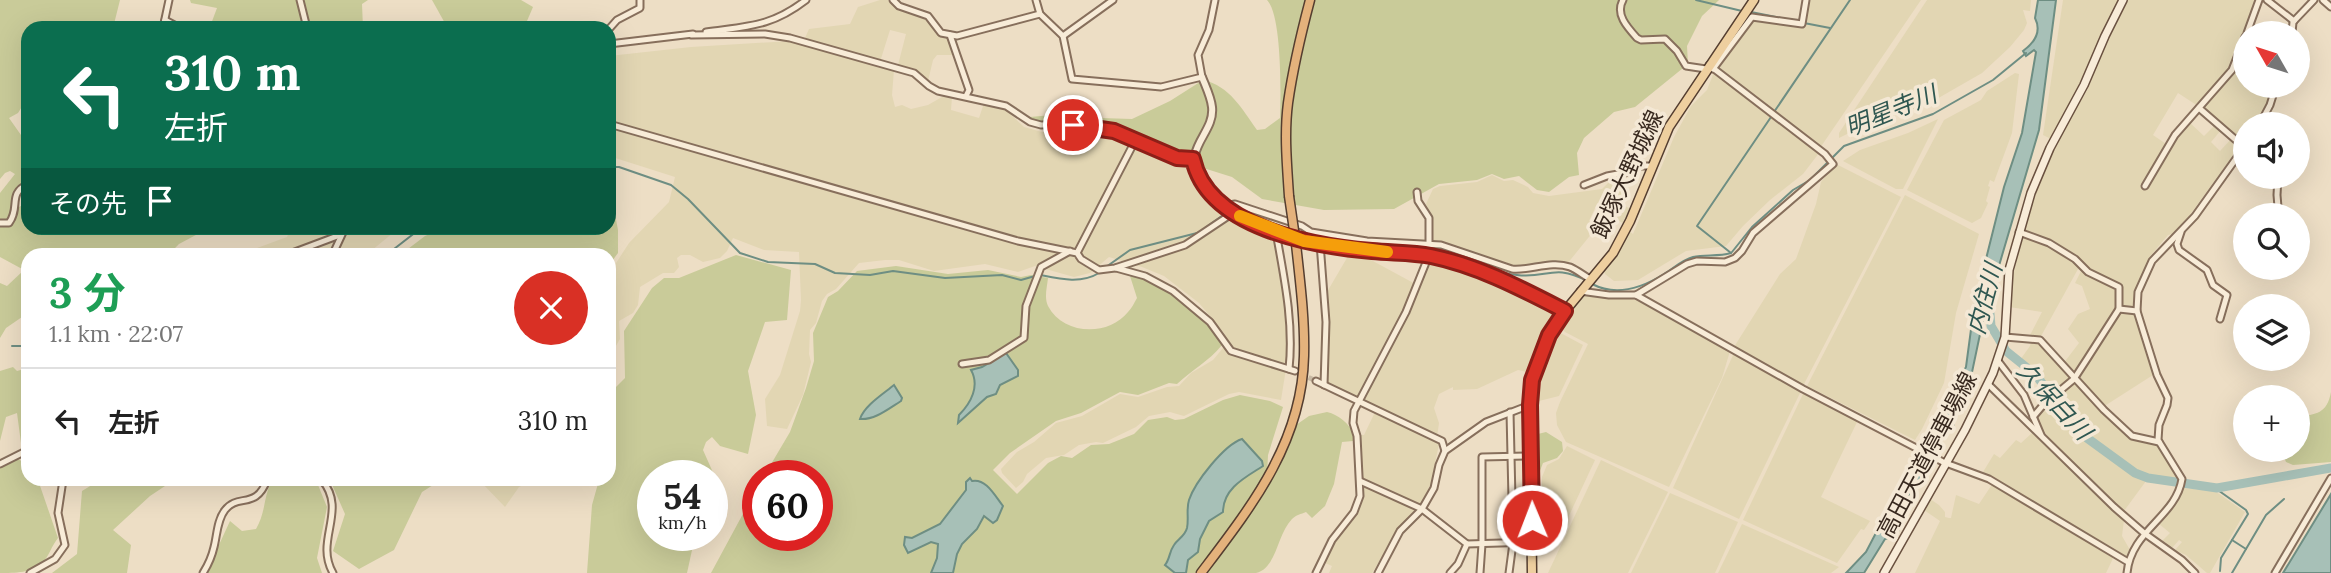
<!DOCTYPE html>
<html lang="ja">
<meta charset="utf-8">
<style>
:root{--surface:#fff;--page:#f2f2f2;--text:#222;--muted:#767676;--line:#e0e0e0}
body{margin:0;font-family:Lora,"Noto Sans JP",serif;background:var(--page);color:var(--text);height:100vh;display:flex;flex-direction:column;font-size:26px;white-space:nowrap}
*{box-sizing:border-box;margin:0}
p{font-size:23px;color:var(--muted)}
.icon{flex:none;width:38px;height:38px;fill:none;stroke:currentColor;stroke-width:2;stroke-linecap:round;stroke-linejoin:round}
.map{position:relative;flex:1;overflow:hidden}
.sheet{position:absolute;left:21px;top:248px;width:595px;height:238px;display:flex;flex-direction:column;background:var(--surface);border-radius:21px;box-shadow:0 7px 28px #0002}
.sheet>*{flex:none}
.hud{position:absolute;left:21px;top:21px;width:595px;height:214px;border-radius:21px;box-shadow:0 7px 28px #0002;background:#0b6e4f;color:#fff;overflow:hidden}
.needle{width:46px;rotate:309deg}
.tools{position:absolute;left:2233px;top:21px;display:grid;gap:14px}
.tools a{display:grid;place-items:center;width:77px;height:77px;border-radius:50%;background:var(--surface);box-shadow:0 7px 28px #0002;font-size:35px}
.speed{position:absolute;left:637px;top:460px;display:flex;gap:14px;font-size:35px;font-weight:700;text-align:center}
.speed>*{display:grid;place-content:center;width:91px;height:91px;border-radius:50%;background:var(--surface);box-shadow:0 7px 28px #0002;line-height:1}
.speed small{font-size:18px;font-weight:400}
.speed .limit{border:10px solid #d22;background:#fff;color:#111}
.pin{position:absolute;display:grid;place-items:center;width:60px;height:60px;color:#fff;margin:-30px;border:4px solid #fff;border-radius:50%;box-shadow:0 2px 7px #0007}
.me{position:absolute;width:77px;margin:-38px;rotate:359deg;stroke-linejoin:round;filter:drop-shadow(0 0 5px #0008)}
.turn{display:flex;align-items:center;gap:24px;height:147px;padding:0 28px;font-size:32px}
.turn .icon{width:91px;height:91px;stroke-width:2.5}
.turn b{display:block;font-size:49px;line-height:60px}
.then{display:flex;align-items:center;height:66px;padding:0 28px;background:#0003;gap:14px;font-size:26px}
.round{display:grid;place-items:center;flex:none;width:74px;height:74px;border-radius:37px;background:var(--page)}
.overview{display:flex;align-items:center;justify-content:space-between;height:119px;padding:0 28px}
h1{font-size:42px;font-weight:700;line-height:52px;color:#1e9e55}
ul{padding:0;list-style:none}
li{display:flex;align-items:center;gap:21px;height:105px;padding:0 28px;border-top:2px solid var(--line)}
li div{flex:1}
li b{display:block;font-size:26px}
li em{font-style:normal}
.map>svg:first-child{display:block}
</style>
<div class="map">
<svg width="2331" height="573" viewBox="0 0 2331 573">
<rect width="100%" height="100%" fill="#eddec5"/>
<g fill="#e2d6b3">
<polygon points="880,0 888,0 898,7 925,16 948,37 955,55 937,55 933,60 928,81 913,70 898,65 906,34 890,30 879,65 894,70 892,95 895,107 902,105 911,109 928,105 942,97 952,97 951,110 979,118 984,103 1005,109 1024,127 1042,132 1064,131 1069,128 1112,135 1129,142 1173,164 1179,164 1187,168 1198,190 1219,207 1233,217 1272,234 1288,314 1289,350 1281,400 1239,392 1229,394 1184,416 1170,412 1149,416 1136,427 1103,443 1096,442 1079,445 1064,455 1046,458 1027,474 1023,482 1016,488 1002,473 1001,469 1017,452 1034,442 1056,423 1082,416 1120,394 1138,397 1167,387 1179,386 1191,373 1213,360 1228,342 1224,333 1199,303 1164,276 1142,267 1109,257 1090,273 1074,277 1035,266 1018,272 985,264 934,271 899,260 885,260 859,263 836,289 827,294 822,301 816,323 810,330 809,354 811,362 803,395 787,429 767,426 765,399 780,375 800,311 801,300 799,252 764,250 733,238 727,251 720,258 703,262 690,255 681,255 677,258 679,267 674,273 663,273 640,287 638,305 633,313 619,321 620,339 613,351 616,372 609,383 609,274 629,243 669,202 675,177 609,156 609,56 691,47 791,41 805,38 809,29 850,24 858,7"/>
<polygon points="1808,0 1921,0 1820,148 1716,68 1750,20 1755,18 1803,26"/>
<polygon points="1927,0 2031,0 2030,11 2023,10 2027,23 2024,30 2010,47 1982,73 1928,104 1857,129 1839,138 1839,133"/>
<polygon points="2063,0 2120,0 2080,87 2051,139 2043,135"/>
<polygon points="2128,0 2257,0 2231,69 2198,106 2178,93 2153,135 2169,146 2188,121 2204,136 2216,124 2222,129 2211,142 2220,151 2232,138 2240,146 2184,223 2172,234 2168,235 2151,255 2135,292 2134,309 2153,375 2103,407 2063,364 2079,343 2068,329 2078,314 2090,309 2082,286 2075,283 2081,271 2078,269 2040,338 2029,337 2042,312 2009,307 2011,275 2014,272 2020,245 2026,233 2025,223 2050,156 2072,115 2088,89 2107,39"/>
<polygon points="2241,58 2245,60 2245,86 2272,86 2265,110 2258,124 2245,124 2245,140 2242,144 2201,108"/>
<polygon points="1714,72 1819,153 1803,174 1770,200 1743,226 1726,246 1686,251 1638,280 1614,281 1605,274 1604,269 1629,231 1633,234 1674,137 1691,106 1707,90"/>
<polygon points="2015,73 2019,74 2012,133 1994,182 1990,180 1988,186 1990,187 1986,201 1988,203 1981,218 1972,223 1907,190 1944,120 1981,100 1987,91"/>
<polygon points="1938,119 1903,189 1896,189 1843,161 1860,150 1908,133"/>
<polygon points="1836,164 1901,197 1803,386 1734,347 1780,274 1796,259 1816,204 1821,182"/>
<polygon points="1492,175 1504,181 1513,180 1528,187 1533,193 1549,196 1602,189 1609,182 1627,177 1619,203 1631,209 1629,216 1624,224 1596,206 1589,221 1597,227 1567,264 1558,261 1521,268 1514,267 1433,242 1432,217 1426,204 1433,189 1440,186 1477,182"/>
<polygon points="1905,195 1979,234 1956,313 1944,383 1922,429 1915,440 1807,386"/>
<polygon points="291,228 399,228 366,255 256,256 257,248 287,237"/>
<polygon points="1351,251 1360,254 1419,286 1429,260 1433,259 1468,269 1502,282 1557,310 1540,335 1527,372 1518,370 1477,389 1453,390 1453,387 1439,394 1434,408 1439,423 1437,437 1439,444 1431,483 1421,504 1400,528 1372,573 1329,573 1332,566 1323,562 1329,548 1358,510 1362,501 1363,492 1360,435 1364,435 1377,408 1327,383 1327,292"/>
<polygon points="1582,295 1626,297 1646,302 1730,351 1722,378 1669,487 1566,442 1557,425 1556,413 1560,402 1588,344 1565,332 1561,328 1567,312"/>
<polygon points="1555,330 1583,345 1559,396 1535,402 1536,385 1542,359"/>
<polygon points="2031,341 2039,341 2043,344 2049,354 2131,437 2158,443 2179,479 2149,475 2138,471 2079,427 2036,373 2020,360 2030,346"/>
<polygon points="1734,353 1801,391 1739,519 1673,488"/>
<polygon points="1806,392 1858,420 1821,497 1870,521 1864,530 1861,529 1837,563 1743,520 1803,394"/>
<polygon points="2050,403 2080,437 2133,476 2146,481 2124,511 2051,442 2035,417"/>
<polygon points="2032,433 2124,520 2122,536 2130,550 2126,557 2116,552 2106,573 1915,573 1940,521 1924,510 1930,499 1939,505 1945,512 1945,517 1949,518 1951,518 1956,495 1979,504 1995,480 1983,472 1994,454 2000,458 2016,440 2021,443"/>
<polygon points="1567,446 1595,460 1560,535 1550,549 1542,544 1542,477 1547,465 1559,459"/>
<polygon points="1601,460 1668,492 1628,573 1548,573"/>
<polygon points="479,480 534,480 519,487 505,507"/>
<polygon points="2183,488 2215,491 2245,512 2210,573 2207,573 2186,555 2175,550 2182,542 2179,540 2172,548 2162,541 2170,533 2158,523 2179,500"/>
<polygon points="1670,493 1738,522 1715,573 1631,573"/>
<polygon points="1742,524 1839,567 1831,573 1718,573"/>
</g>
<g fill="#c9cb99">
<polygon points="0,0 120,0 113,28 28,28 28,104 23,105 18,113 9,118 28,145 28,183 18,187 14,194 12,216 8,220 0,221 0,193 15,174 10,171 5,173 0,179"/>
<polygon points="190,0 296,0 301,10 303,28 214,28 211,24 217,8 191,3"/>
<polygon points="300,0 368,0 362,4 363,28 311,27"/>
<polygon points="432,0 521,0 533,7 524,28 458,28 446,25"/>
<path d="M 1267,0 L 1719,0 L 1702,16 L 1687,46 L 1688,64 L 1635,107 L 1614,112 L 1584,138 L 1577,153 L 1579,175 L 1569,177 L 1549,192 L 1537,190 L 1519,176 L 1504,179 L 1492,174 L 1477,180 L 1439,184 L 1394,209 L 1324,210 L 1262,199 L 1232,177 L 1197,166 L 1193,162 L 1137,137 L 1065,119 L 1041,124 L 1033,121 L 1030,117 L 1052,115 L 1063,110 L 1074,110 L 1101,118 L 1132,119 L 1170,101 L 1203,80 C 1230,86 1242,109 1257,130 L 1265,129 L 1280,118 C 1281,95 1282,15 1267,0 Z"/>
<polygon points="609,192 611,193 618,230 618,253 609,265 609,256 400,255 425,236 443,228 609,228"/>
<path d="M 28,202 L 28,228 L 209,228 L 179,244 L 168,255 L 28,256 L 28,319 L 22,317 L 6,328 L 0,338 L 0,283 L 7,286 L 24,270 L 0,257 L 0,226 C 13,226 15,218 19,207 Z"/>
<polygon points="736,255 791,270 787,320 765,322 748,371 756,415 748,454 720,446 712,437 706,442 703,450 723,495 712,512 712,476 653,476 653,536 697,536 694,541 687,573 587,573 592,505 599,480 609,480 609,394 625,378 624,331 652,288 664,278 679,278"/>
<path d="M 896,266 L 948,274 L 988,270 L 1021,277 L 1031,275 L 1048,278 C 1047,288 1044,297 1048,306 C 1063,335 1108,337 1128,312 C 1132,308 1134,303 1137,298 L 1130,276 C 1167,283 1203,313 1222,345 C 1208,362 1193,369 1177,384 L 1169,383 L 1138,395 L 1120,392 L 1081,413 L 1056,421 L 1010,453 L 993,470 L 1017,494 L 1048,463 L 1061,456 L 1072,458 L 1091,445 L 1109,444 L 1134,434 L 1148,420 L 1167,417 L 1175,420 L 1184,419 L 1223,400 L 1240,395 L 1270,401 L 1283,407 L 1268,455 L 1267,475 L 1218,546 L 1196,573 L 711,573 L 758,486 L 758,536 L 817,536 L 817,476 L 764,476 L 790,432 L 806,388 L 814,361 L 813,333 L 828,297 L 838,291 L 857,271 Z"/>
<polygon points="13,367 17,371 28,368 28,441 21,443 17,413 6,417 0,441 0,371"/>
<path d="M 2331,392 L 2331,462 L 2293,465 L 2286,462 L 2281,450 L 2298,450 L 2298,417 C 2316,414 2327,414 2331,392 Z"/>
<path d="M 1327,412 C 1339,415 1349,423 1354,435 L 1353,441 L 1342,442 L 1334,484 L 1325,506 L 1312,518 L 1306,512 C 1301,514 1296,515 1292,519 C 1277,534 1277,568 1256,573 C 1243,573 1219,573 1205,573 L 1262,497 L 1289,444 L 1296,425 L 1309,416 Z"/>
<polygon points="1546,432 1562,442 1563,451 1557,458 1543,463 1538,476 1535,475 1534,438 1538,434"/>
<path d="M 11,456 L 28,464 L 28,480 L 38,480 L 58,538 C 52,545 48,558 43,562 C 32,573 15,573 0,573 L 0,462 Z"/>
<polygon points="100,480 174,480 150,496 113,530 131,545 127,573 52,573 77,554 82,491"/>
<path d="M 272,480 L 316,480 L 327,507 L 317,558 L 322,573 L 206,573 L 230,521 L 242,531 L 256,529 C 266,512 263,498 272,480 Z"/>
<polygon points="330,480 441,480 422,492 394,550 359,569 333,551 345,514"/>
</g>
<g fill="#a7c0b7" stroke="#6e8e83" stroke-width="2">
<path d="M 2038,0 L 2056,0 L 2039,130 L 1983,320 L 1967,396 L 1961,400 L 1955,414 L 1953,427 L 1940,440 L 1930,458 L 1927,469 L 1907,497 L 1904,514 L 1897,526 L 1900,528 L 1895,536 L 1885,539 L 1864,573 L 1846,573 L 1866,552 L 1888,510 L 1891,512 L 1899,508 L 1906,484 L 1909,483 L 1935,441 L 1955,387 L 1966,367 L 1974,307 L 2004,187 L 2022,133 L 2036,52 L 2034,50 L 2026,56 L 2023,51 C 2034,43 2042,32 2035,18 Z"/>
<path d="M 1006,353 L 1018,370 L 1018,376 L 1000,385 L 996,394 L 987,397 L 958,423 L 959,415 C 971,403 980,386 971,370 L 982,367 Z"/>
<path d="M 894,385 L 902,398 L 901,401 C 888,409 875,420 860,419 C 864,406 883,394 894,385 Z"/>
<path d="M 1242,439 L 1262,461 L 1263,466 C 1246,477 1223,488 1223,512 L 1209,521 L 1200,539 L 1198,552 L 1188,560 L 1186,573 L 1175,573 L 1165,565 C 1170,559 1169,552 1174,545 C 1178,539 1185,536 1187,528 C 1189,519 1186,509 1189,500 C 1195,482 1224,445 1242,439 Z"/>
<path d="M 970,478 L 972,481 C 986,478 995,496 1003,506 L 997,520 L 993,523 L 984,516 L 977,529 L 962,544 L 957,554 L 953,573 L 931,573 L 937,558 L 938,544 L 931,542 L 908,553 L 904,545 L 905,537 L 912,538 L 940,524 L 966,490 L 966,482 Z"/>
<polygon points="2331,494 2331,573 2283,573"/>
</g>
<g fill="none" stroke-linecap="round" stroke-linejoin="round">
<g stroke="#6e8e83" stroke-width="2">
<polyline points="1696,0 1742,11"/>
<polyline points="1751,12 1781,18"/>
<polyline points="1804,23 1830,28"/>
<polyline points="1774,112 1850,0"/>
<polyline points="609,167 619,167 671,185 688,199 740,253 768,262 815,264 835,273 870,275 893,271 945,278 1002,275 1021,280 1035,276"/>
<polyline points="1234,209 1291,230"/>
<polyline points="1205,228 1229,211"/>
<path d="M 1296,231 C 1339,244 1382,247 1425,249"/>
<path d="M 1431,249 C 1461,251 1487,272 1517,275 C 1547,279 1554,263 1587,281"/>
<polyline points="1732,252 1752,227 1793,190 1810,180 1844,146 1933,114 1993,80 2026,53"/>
<polyline points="1731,253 1697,226 1771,117"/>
<polyline points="385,256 421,228"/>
<polyline points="1106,267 1130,250 1201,232"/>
<path d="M 1040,275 C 1060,279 1081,284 1099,273"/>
<path d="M 1592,284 C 1617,297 1642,288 1664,274 C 1674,268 1682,260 1693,257 C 1705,254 1718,257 1731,253"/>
<polyline points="12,346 28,346"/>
<polyline points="2215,488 2246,510 2248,514 2221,558 2220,571"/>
<polyline points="2232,540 2246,549 2232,573"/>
<polyline points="2246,549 2266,515 2284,499"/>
</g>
<polyline stroke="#a7c0b7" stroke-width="9" points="1988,289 1991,326 2006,351 2036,375 2071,423 2087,438 2135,473 2148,478 2217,488 2331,468"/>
<polyline stroke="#c9baa4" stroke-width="5" stroke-dasharray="5 2.5" stroke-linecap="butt" points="1295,371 1316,381"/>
<defs>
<g id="minor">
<polyline points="300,0 307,28"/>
<polyline points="893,0 899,6 928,16 941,33 957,36 1040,14"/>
<polyline points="1036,0 1040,14 1063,36 1072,79 1161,87 1202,77 1198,55 1209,30 1215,0"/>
<path d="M 1623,0 C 1615,14 1627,27 1637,38 L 1641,40 L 1665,39 L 1677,51 L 1686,66 L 1706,69"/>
<polyline points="2267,0 2294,21"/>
<polyline points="2323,0 2331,7"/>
<polyline points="165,20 180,28"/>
<polyline points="163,28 169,0"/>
<polyline points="609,29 617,20 640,8 640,0"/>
<path d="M 706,32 C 748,26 771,27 806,0"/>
<polyline points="2247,33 2259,0"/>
<polyline points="2292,33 2293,22 2314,0"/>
<polyline points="691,35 765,34 790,38 914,73 929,86 938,91 1006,106 1030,122 1041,125 1065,124 1114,131 1136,139 1177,158 1193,159"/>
<polyline points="950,35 969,90 966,96"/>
<polyline points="1063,36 1113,0"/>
<polyline points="609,44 693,34"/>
<polyline points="1713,69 1752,17 1802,24 1806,0"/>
<polyline points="2199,108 2244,147"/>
<polyline points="609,124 1018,241 1077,253 1081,259 1099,270 1115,268 1185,245 1233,213"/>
<polyline points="2260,124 2270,105 2276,86"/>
<polyline points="2278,177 2277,195 2278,207"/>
<polyline points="1584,185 1607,176 1629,172 1637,166 1652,166"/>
<polyline points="2145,186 2175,135 2232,70 2245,37"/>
<path d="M 1224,206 L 1235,204 L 1302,226 L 1311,232 L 1367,241 L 1441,245 L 1512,269 C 1530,271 1551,260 1570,267 C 1577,270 1583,275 1590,279"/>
<path d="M 0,223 L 9,223 C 21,207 7,194 28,184"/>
<path d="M 1276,232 C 1284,277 1294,323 1289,369"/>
<polyline points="2019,232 2049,243 2075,259 2088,272 2119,287 2119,309 2087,359 2074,379 2044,404 2033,417"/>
<polyline points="2181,232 2177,244 2179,250 2207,270 2213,285 2227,295 2220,319"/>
<polyline points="1320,243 1326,322 1324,385"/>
<polyline points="1077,253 1136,139"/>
<polyline points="284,256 340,235"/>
<polyline points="332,256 345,228"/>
<polyline points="1116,268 1145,276 1173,291 1210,322 1231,351 1295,371"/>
<polyline points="1580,291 1609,295 1636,295 1803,389 1943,462 1989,479 2128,562"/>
<polyline points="1636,295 1687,264 1697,261 1725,262 1735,258 1742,251 1753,233 1833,164 1825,154 1709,65"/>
<polyline points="2119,309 2137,311"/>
<polyline points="2005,337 2040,340 2104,410 2132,436 2159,442"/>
<polyline points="1998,361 2024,395 2041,435"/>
<polyline points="962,364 989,360 1024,338 1026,306 1041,267 1070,251"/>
<polyline points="1316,381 1442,441 1445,451"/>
<polyline points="1988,384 2114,507 2144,533 2182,560 2195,573"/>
<polyline points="0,464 28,450"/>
<path d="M 322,480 C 348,511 314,540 333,573"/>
<polyline points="1360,481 1422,509 1467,544"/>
<polyline points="30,573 55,559 65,545 58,513 63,480"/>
<path d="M 203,573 C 208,565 212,556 214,547 C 217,536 217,520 225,510 C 238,493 256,510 267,480"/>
<polyline points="1316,573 1332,540 1354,512 1360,496 1357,436 1353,423 1354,411 1406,312 1429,255 1429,218 1418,201 1417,192"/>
<polyline points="1378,573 1400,531 1422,509 1434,488 1439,465 1445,451 1486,422 1530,405"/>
<polyline points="1450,573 1458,564 1467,544 1533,542"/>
<polyline points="1480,573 1482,544 1482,457 1531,456"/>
<polyline points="1509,573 1513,543 1510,412"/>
<path d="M 2127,573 C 2131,530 2176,517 2182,479 L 2158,440 L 2159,425 L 2167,405 L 2168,398 L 2157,375 L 2137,311 L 2138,292 L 2152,261 L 2195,216 L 2245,146"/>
<polyline points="2275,573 2331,478"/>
</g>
<path id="tertiary" d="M 1202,77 C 1205,85 1211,97 1212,107 C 1215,133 1183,147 1199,177 C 1229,231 1317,246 1374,251 C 1393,253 1413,252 1432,256 C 1479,267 1521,290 1565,311"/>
<polyline id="secondary" points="1884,573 1965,430 1993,373 2005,337 2009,270 2031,193 2050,148 2084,85 2105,36 2123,0"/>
<polyline id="primary" points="1532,573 1530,405 1532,380 1549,335 1565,311 1613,253 1630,221 1669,127 1754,0"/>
<g id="trunk">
<path d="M 1289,196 C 1287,165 1284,134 1288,103 C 1293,68 1301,34 1310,0"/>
<path d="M 1201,573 C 1251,507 1302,443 1304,356 C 1305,319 1300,281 1296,244"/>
</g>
</defs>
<use href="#minor" stroke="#876f5c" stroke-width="9"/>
<use href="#tertiary" stroke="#876f5c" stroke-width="10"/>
<use href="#secondary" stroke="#69503f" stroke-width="10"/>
<use href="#primary" stroke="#553e30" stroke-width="11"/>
<use href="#trunk" stroke="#553e30" stroke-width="11"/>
<use href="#minor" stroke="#f8ecd8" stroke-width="5"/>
<use href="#tertiary" stroke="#f8ecd8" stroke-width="6"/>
<use href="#secondary" stroke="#f8ecd8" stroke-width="7"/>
<use href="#primary" stroke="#eecf9f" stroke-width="8"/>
<use href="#trunk" stroke="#e4b27c" stroke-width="8"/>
<defs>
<polyline id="trunk-bridge" points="1289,196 1296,244"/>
</defs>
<use href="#trunk-bridge" stroke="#553e30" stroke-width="11" stroke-linecap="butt"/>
<use href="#trunk-bridge" stroke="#e4b27c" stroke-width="8"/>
</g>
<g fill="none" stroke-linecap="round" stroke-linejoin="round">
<defs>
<path id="route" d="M 1073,125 L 1114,131 L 1177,158 L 1193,159 C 1208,228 1313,246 1372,251 C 1392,253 1412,252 1431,256 C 1479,266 1522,289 1565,311 L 1549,335 L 1532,380 L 1530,405 L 1532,520"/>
</defs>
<use href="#route" stroke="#8d1f18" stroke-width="18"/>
<use href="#route" stroke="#d93025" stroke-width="12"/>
<polyline stroke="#f59e0b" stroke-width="12" points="1240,216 1304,241 1387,252"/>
</g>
<g text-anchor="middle" stroke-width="7" stroke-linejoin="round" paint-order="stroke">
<g font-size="23" fill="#38291f" stroke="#f4e8d5">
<text transform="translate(1627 174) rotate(-65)" y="8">飯塚大野城線</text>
<text transform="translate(1927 455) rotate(-62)" y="8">高田天道停車場線</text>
</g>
<g font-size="24" font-style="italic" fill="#2f5751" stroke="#f4e8d5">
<text transform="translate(1891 111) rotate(-22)" y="8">明星寺川</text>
<text transform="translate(1985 299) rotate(-75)" y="8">内住川</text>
<text transform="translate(2054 401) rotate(47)" y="8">久保白川</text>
</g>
</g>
</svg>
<div class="tools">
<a><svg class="needle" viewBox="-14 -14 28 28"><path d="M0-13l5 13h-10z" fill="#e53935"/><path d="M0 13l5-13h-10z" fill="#767676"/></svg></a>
<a><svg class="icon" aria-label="sound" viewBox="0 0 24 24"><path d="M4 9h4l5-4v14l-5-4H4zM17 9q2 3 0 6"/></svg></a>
<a><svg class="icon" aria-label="search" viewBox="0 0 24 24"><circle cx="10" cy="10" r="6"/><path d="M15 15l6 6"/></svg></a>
<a><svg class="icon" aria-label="layers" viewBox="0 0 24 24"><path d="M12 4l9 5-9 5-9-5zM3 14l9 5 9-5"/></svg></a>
<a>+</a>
</div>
<div class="speed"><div>54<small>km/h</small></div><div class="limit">60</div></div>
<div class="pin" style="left:1073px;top:125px;background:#d93025"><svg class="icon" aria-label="arrive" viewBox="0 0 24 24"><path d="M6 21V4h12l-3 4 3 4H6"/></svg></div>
<svg class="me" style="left:1532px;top:520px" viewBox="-20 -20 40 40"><circle r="17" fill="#d93025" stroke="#fff" stroke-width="3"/><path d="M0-11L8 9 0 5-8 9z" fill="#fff"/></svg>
<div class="hud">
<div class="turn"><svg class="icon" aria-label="left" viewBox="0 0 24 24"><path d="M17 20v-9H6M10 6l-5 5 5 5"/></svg><div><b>310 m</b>左折</div></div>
<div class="then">その先<svg class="icon" aria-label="arrive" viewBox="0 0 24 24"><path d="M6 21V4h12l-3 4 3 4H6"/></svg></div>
</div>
<section class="sheet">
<div class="overview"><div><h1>3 分</h1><p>1.1 km · 22:07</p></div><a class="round" style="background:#d93025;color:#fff"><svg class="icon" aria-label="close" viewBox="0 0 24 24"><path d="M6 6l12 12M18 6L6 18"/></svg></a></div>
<ul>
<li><svg class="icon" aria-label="left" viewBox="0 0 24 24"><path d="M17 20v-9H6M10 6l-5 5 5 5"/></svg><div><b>左折</b></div><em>310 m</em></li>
</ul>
</section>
</div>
